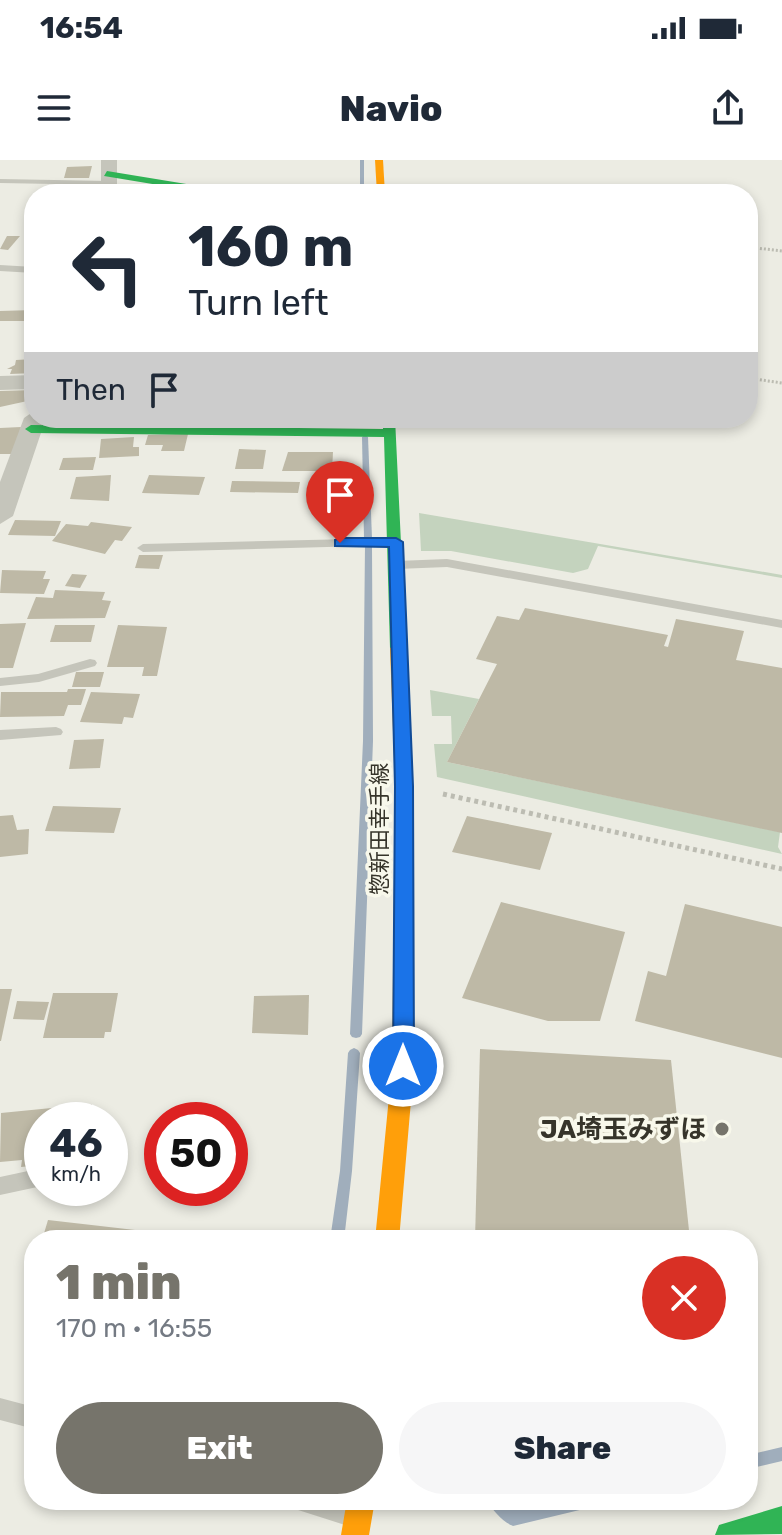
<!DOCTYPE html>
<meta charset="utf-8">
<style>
:root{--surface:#fff;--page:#f6f6f7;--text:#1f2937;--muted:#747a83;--accent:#76746b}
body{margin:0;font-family:Rubik,"Noto Sans JP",sans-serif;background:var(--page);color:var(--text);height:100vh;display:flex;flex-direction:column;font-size:30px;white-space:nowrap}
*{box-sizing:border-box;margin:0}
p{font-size:26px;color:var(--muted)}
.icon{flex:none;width:44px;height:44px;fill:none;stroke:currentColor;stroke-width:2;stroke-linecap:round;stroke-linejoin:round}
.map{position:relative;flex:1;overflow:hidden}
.panel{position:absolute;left:24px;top:1070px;width:734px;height:280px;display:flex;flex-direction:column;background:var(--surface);border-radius:32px;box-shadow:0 4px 12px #0003}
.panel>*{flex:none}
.banner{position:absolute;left:24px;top:24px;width:734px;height:244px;border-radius:32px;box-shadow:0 4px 12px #0003;background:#fff;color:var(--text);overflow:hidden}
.speed{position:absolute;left:24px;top:942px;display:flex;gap:16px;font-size:40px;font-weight:700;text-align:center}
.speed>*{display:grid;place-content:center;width:104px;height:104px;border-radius:50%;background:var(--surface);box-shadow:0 4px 12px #0003;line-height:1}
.speed small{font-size:20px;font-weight:400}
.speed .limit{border:12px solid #d22;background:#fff;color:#111}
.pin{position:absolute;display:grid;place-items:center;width:68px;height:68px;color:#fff;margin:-82px -34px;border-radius:50% 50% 50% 0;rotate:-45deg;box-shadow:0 0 8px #0007}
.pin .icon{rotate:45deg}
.me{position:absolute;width:88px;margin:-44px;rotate:0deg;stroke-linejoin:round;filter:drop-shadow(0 0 6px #0008)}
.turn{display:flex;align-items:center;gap:28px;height:168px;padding:0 32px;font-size:36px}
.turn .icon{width:104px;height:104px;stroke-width:2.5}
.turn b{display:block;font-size:56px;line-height:68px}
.then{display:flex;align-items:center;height:76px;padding:0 32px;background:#0003;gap:16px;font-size:30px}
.round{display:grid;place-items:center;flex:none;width:84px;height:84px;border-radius:42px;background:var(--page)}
.head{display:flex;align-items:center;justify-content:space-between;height:136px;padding:0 32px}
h1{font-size:48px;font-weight:800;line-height:60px;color:var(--accent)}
.button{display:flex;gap:16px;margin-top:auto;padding:16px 32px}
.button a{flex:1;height:92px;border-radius:48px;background:var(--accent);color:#fff;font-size:32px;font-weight:800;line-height:92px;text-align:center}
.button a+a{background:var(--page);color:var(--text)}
.status{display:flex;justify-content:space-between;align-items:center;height:56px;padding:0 40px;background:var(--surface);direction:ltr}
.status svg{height:22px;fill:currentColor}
header{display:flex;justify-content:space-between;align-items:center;height:104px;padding:0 32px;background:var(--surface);font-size:36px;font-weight:800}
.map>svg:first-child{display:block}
</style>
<div class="status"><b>16:54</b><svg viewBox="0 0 49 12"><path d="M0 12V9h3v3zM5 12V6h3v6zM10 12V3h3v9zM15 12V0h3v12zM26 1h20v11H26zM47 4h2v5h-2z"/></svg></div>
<header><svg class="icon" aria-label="menu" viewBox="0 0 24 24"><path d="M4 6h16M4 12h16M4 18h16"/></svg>Navio<svg class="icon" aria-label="share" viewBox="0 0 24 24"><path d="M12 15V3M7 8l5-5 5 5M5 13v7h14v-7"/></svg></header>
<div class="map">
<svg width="782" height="1375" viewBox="0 0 782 1375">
<rect width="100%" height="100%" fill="#ecece3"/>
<g fill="#c4d3be">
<polygon points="419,353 782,415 782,418 598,386 588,409 573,413 451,391 421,391"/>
<polygon points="430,530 479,539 447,602 780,672 778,687 782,694 437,617 434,584 452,584 451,556 432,556"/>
</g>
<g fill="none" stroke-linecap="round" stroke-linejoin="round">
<g fill="#a0aebc" fill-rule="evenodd">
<rect x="360" y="0" width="4" height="34"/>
<polygon points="365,275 368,277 372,378 368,380 364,378 362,277"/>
<polygon points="365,385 368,385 372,387 373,581 362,874 360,877 356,878 352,877 350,874 363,581"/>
<polygon points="354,888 358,890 360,893 352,1011 344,1080 330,1080 340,1011 348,893 350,890"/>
<polygon points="782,1287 782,1301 748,1309 748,1295"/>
<path d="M 487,1340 L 506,1340 L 516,1350 L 557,1340 L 596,1340 L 593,1345 L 588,1348 L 513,1366 C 503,1362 492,1350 487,1340 Z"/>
</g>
</g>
<g fill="#beb9a6">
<polygon points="92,6 89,18 64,18 67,7"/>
<polygon points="75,25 70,33 46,32 51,26"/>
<polygon points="76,25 97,25 98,34 72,33"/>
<polygon points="135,25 189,32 189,34 125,34"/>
<polygon points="7,76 20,76 8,90 0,89"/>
<polygon points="34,150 34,161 0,161 0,151"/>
<polygon points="34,199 34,213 10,214 12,209 7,209 15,205 16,200"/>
<polygon points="34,230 32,240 0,247 0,231"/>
<polygon points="21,267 13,294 0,294 0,268"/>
<polygon points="188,274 184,291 161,291 163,285 145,285 148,275"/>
<polygon points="134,277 133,287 139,287 139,296 99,298 101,279"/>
<polygon points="239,289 266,290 263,309 235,309"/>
<polygon points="288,292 333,292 332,311 282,311"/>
<polygon points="96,297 93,310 59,310 63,298"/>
<polygon points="111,315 109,341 70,339 76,317"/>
<polygon points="149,315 205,317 199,335 142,333"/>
<polygon points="232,321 300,322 298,333 230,332"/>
<polygon points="15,360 61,361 55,376 8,375"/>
<polygon points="91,362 132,367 122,381 115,380 105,394 52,381 66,364 88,366"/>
<polygon points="139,395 163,395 159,409 135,408"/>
<polygon points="2,410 46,411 43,419 50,419 44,434 0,433"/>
<polygon points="72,414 87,415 80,428 65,426"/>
<polygon points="55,430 105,432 102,440 111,441 105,458 27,459 36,437 53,438"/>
<polygon points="525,448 668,475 664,486 668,487 676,459 744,471 736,500 782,508 782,673 447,602 497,504 476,499 497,456 519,460"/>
<polygon points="26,463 13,508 0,508 0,464"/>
<polygon points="55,465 95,465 91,482 50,482"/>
<polygon points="118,465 167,467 157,516 142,516 144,507 107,507"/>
<polygon points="76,512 104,512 100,527 72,527"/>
<polygon points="68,529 86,529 81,545 68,545 64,556 0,557 1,532 67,532"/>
<polygon points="91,532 140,534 133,558 124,557 122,564 80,562"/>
<polygon points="104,579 100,608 69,609 74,580"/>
<polygon points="53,646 121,648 114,673 45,671"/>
<polygon points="13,655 17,670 29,669 28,694 0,697 0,656"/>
<polygon points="467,656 552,673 540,710 452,692"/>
<polygon points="501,742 625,772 600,861 548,861 462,838"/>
<polygon points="685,744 782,767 782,898 635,861 648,811 666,816"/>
<polygon points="0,829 12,829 1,881 0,881"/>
<polygon points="53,833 118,833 111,872 105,872 104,878 43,878"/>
<polygon points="309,835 308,875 252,873 254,836"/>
<polygon points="17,841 49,842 44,860 13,859"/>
<polygon points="480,889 671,900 690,1080 475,1080"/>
<polygon points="92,944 92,960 42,960 41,1005 21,1007 22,1000 0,1002 1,953"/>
<polygon points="48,1060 135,1070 132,1080 42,1080"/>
</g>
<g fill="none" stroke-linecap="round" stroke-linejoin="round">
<g stroke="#bcbcb2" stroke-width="3" stroke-dasharray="2 2" stroke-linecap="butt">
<polyline points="748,87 782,91"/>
<polyline points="748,218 782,223"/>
</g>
<polyline stroke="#bcbcb2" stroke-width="5" stroke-dasharray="4 4" stroke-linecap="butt" points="443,634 782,709"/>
<g fill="#c5c5bb" fill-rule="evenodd">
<polygon points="0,19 108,21 112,23 108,25 0,23"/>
<polygon points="0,105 34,107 34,113 0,111"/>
<polygon points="396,378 400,379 400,385 143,392 137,388 143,384"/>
<polygon points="447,399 782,460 782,468 447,407 397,409 391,405 397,401"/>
<polygon points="90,499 95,500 97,503 95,506 39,522 0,526 0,518 38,514"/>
<polygon points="56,567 61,569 63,572 61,575 0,580 0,570"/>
<polygon points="42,1008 42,1026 0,1035 0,1017"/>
<polygon points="0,1238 34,1247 34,1269 0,1260"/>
<polygon points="292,1340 342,1340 354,1344 357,1353 354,1362 345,1365 295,1349"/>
</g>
<g fill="#c5c5bb" fill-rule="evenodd">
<rect x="101" y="0" width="16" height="34"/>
<polygon points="34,215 34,229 0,230 0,216"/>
<polygon points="34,251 34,258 46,258 13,356 0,364 0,322 24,258"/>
</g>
<g fill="#30b455" fill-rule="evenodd">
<polygon points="107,11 229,31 233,34 213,34 104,16"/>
<polygon points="383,258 395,258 406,488 398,493 390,488 384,277 31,273 25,269 31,265 383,269"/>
<polygon points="782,1346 782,1374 715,1375 719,1365"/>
</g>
<g fill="#ff9f0a" fill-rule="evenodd">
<polygon points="375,0 383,0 385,34 377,34"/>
<polygon points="398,483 406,488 413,626 414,906 399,1080 375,1080 392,906 395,626 390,488"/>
<polygon points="347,1340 375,1340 369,1375 341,1375"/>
</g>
</g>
<polygon fill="#1a73e8" stroke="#114b97" stroke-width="2" points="340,378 396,378 403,382 413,626 414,906 403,914 393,906 395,626 389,387 335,386 335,380"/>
<circle fill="#76746b" stroke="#f8f8eb" stroke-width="3" cx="722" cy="969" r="8"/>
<g text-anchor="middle" stroke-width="7" stroke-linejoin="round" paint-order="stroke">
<g font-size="22" fill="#36342a" stroke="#f8f8eb">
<text transform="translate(379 669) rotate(-90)" y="8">惣新田幸手線</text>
</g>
<g font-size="26" font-weight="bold" fill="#36342a" stroke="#f8f8eb" text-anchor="end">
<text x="706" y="978">JA埼玉みずほ</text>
</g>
</g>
</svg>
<div class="speed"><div>46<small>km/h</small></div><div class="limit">50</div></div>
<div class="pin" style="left:340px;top:383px;background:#d93025"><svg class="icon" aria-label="arrive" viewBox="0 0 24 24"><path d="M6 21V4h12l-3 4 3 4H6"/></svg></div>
<svg class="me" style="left:403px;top:906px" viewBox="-20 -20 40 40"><circle r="17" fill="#1a73e8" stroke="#fff" stroke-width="3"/><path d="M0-11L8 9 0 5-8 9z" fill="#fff"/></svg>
<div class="banner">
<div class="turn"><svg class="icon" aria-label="left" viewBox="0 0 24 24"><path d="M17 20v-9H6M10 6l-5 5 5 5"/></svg><div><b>160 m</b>Turn left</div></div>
<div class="then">Then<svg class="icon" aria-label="arrive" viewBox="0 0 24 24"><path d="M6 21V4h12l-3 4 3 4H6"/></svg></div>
</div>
<section class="panel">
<div class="head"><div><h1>1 min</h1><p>170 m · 16:55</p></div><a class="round" style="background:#d93025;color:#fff"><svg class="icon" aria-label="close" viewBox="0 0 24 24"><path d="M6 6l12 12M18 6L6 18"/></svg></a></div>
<div class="button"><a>Exit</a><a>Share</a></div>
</section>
</div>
